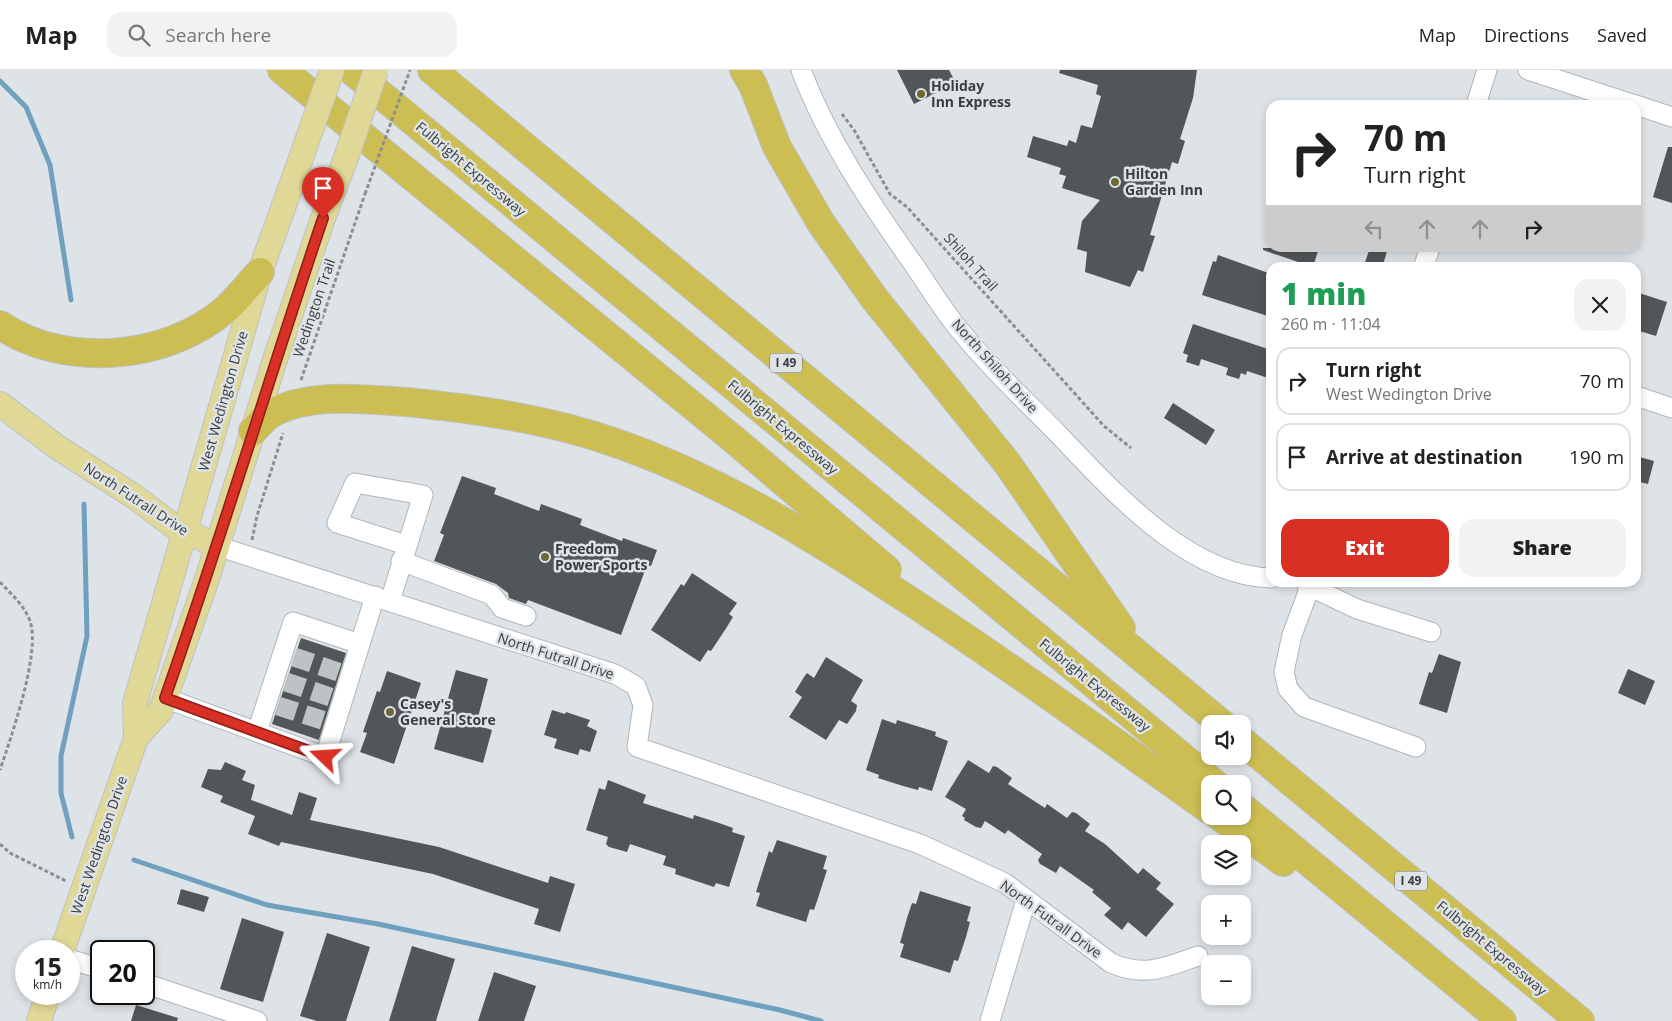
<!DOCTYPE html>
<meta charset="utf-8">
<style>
:root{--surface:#fff;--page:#f2f2f2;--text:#222;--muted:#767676;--line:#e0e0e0;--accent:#d93025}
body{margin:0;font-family:"Open Sans",sans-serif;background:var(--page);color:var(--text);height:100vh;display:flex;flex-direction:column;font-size:19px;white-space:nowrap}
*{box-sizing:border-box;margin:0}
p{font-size:16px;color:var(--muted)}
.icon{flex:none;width:28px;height:28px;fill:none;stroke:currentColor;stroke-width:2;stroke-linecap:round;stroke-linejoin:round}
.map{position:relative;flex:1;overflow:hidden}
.details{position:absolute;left:1266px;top:192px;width:375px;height:325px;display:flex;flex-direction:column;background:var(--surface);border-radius:15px;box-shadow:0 2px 8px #0003}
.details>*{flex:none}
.top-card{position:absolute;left:1266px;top:30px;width:375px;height:152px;border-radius:15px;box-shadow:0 2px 8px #0003;background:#fff;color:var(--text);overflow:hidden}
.tools{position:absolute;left:1201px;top:645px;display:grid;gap:10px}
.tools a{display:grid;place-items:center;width:50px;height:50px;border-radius:10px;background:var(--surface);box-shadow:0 2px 8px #0003;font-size:25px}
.speed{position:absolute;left:15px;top:870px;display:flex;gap:10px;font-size:25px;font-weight:700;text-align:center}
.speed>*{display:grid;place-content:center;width:65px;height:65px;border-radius:50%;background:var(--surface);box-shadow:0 2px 8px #0003;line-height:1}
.speed small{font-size:12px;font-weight:400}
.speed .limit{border:2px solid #111;border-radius:8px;background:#fff;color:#111}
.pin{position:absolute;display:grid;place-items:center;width:42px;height:42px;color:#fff;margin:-51px -21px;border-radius:50% 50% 50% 0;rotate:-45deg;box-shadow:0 0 5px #0007}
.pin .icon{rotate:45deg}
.me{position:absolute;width:55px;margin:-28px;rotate:290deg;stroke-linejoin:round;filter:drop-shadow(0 0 4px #0008)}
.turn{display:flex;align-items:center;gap:18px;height:105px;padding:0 15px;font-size:22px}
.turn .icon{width:65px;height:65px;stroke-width:2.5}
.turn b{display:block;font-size:35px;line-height:42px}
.lanes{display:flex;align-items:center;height:48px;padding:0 15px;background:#0003;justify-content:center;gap:25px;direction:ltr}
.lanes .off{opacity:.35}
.round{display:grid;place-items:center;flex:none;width:52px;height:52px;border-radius:15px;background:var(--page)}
.summary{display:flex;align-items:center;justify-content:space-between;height:85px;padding:0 15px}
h1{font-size:30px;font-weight:800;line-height:38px;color:#1e9e55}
.button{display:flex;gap:10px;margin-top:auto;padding:10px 15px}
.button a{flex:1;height:58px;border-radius:15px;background:var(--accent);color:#fff;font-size:20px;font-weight:800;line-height:58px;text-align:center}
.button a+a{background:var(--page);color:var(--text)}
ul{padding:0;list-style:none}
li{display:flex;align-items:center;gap:15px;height:68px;margin:0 10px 8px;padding:0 5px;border:2px solid var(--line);border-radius:15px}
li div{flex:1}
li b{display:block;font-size:19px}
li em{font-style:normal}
header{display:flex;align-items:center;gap:30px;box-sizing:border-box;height:70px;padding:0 25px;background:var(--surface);border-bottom:1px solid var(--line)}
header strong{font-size:24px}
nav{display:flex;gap:28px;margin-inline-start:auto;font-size:18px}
.search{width:350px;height:45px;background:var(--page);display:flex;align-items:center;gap:12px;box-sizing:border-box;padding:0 18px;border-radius:15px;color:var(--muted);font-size:19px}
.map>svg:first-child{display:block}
</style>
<header>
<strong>Map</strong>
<div class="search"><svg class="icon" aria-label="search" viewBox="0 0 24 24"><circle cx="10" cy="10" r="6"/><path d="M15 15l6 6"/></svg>Search here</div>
<nav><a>Map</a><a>Directions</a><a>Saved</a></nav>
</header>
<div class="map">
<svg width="1672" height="951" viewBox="0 0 1672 951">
<rect width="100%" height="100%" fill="#dde3e7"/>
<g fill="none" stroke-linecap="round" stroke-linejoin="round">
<g stroke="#6fa0be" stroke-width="5">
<polyline points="0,11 26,37 50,95 71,230"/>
<polyline points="72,767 61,723 61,686 87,566 84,434"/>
<polyline points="134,790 267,835 378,854 780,940 821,951"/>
</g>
</g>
<g fill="#515659">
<polygon points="897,0 949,0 956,13 914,34"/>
<polygon points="1060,0 1197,0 1193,28 1180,69 1185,71 1178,94 1172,92 1150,165 1155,166 1143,202 1138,200 1130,217 1085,202 1087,182 1077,179 1082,151 1100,130 1062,118 1066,106 1059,104 1061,98 1027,87 1033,66 1067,76 1069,70 1076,73 1081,55 1092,58 1101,26 1096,24 1098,15 1059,3"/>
<polygon points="1668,77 1672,77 1672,133 1653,127"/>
<polygon points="1263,178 1319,178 1313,197 1263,180"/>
<polygon points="1370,178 1388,178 1382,198 1363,198"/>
<polygon points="1218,185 1271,204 1271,247 1202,225 1213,191 1216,192"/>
<polygon points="1636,222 1667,232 1656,266 1636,260"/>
<polygon points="1193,254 1271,280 1271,309 1247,301 1246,305 1241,303 1239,309 1226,305 1228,298 1201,289 1199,296 1186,292 1188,285 1183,283"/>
<polygon points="1173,333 1215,360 1206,375 1164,348"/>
<polygon points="1636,386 1654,391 1648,414 1636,411"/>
<polygon points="462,406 496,418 494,424 539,441 541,434 582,449 580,455 622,471 623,468 657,480 651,496 647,495 621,565 528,530 526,534 509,528 508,523 496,514 434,491 444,465 440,463"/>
<polygon points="692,503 737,533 729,544 733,547 725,560 711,581 708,580 700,592 651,560 681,514 684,516"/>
<polygon points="301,568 346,583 319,670 272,654"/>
<polygon points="1439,584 1461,592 1447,643 1419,634 1429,602 1432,603"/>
<polygon points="826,587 863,610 851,631 857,635 856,641 847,654 839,650 826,670 789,647 802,627 795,622 804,607 807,603 814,608"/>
<polygon points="1628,599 1655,611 1645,635 1618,623"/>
<polygon points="456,600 488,609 476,655 492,660 483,693 434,679"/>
<polygon points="387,601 421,613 394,694 360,682 367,663 363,662 377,621 380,622"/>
<polygon points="552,640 565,644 566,642 590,650 587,656 597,661 590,682 580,679 578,685 554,678 557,669 544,665"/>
<polygon points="882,649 896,654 897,650 936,662 935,666 948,671 932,721 919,717 918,720 903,716 878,708 879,705 866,700"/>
<polygon points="968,690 989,703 993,696 997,697 1012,708 1008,714 1045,738 1047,734 1067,748 1072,742 1076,743 1090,754 1085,761 1105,774 1138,804 1143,798 1161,813 1156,819 1174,834 1146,867 1128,852 1122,860 1104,845 1111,838 1092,822 1094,820 1060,796 1056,803 1040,794 1038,790 1042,784 1008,760 1005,764 985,751 981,758 976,757 964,750 965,748 962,746 966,739 945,727"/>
<polygon points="225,692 246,701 242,710 255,715 251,730 292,745 299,722 317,728 310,750 439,777 548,813 550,806 575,814 560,862 534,854 539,839 433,804 281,772 279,776 248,764 255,746 220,732 223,726 201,717 208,699 221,700"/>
<polygon points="608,710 646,725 643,733 693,749 694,745 719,753 733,758 732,762 745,766 729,817 716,813 714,817 675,804 676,799 663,795 666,786 630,774 627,782 609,777 606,774 608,767 586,760 599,718 605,720"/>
<polygon points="777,770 827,786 823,799 827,800 819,825 814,840 810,839 806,852 756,836 760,823 756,822 761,806 769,781 772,783"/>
<polygon points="181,819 209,827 204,842 177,834"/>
<polygon points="920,821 971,837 967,851 970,852 966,867 958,891 954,890 950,903 900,887 904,874 900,873 907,848 912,833 916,834"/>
<polygon points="242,848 284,862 263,932 220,919"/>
<polygon points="327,863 370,877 346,951 317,951 300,946"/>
<polygon points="412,876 455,889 436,951 389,951"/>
<polygon points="494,902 536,916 524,951 478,951"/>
<polygon points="136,935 178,948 177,951 131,951"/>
</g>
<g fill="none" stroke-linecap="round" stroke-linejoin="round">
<g stroke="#bcc2c5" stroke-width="19" stroke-dasharray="19 9" stroke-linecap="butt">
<polyline points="294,587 344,604"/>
<polyline points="286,612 336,629"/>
<polyline points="278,636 328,652"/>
</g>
<defs>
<g id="minor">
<path d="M 801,0 C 828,71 871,134 914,195 C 930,218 944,242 962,263 C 991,299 1026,331 1058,364 C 1112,420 1187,506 1271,508"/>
<polyline points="1528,0 1635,35"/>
<polyline points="1476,35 1487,0"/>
<polyline points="1636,35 1672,47"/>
<polyline points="1423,198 1430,178"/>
<polyline points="1636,326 1672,338"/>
<path d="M 217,476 L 615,604 L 636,616 L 643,635 L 637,677 L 920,774 L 1005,813 L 1111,893 C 1145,908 1166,897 1198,886"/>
<polyline points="401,491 492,525 502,538 526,546"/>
<polyline points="1309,512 1307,525 1292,565 1284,602 1288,619 1304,637 1416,677"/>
<polyline points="1309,516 1357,539 1431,562"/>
<polyline points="390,531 423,425 355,413 337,453 406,475"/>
<polyline points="165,628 325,687 375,526"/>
<polyline points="257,662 293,552 360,574"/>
<polyline points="69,889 101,899"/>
<polyline points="144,913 257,951"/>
<polyline points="990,951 1026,830"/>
</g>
<g id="major">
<polyline points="0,334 57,377 135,427 172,455 217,476"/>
<polyline points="136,668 161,640 207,509 273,296 323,148 347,85"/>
<polyline points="62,881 136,668 135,633 260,202 300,91"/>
<polyline points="39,951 48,924"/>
</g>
<g id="highway">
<polyline points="282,0 732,368 887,500"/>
<polyline points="351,0 1215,714"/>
<polyline points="432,0 1222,654"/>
<polyline points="744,0 753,15 777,77 821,153 874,228 1007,393 1121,558"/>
<path d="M 0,255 C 65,299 167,290 226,239 C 238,228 249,214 260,202"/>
<path d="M 253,361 C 258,356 263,349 269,345 C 305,322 366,329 406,332 C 476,339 547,349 613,372 C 712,406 803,461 890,518 C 999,588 1104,665 1210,740"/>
<polyline points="1242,671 1580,951"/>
<polyline points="1242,737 1502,951"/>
<polyline points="1219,746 1283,792"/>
</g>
</defs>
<use href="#minor" stroke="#b0b6b9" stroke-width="21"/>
<use href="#major" stroke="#c0c1c1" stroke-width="26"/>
<use href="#highway" stroke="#c0c1c1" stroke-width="30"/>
<g stroke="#8b8f92" stroke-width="3" stroke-dasharray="4 2.5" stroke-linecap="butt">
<polyline points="842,44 854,60 890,124 907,137 1104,356 1131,378"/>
<polyline points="301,310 365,124"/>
<polyline points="252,470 257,446 283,363"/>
<path d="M 0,512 C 11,524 24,535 30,551 C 41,583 11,667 0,700"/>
<polyline points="0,774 10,783 66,811"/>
</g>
<use href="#minor" stroke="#fff" stroke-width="19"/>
<use href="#major" stroke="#e0d897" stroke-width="24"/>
<use href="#highway" stroke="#ccbe52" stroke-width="28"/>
<defs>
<g id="major-bridge">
<polyline points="347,85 376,0"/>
<polyline points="300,91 332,0"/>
</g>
</defs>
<use href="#major-bridge" stroke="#c0c1c1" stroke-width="26" stroke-linecap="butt"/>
<polyline stroke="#8b8f92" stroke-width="3" stroke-dasharray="4 2.5" stroke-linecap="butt" points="365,124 410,0"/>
<use href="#major-bridge" stroke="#e0d897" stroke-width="24"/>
</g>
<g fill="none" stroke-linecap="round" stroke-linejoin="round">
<defs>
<path id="route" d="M 323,148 C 269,308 221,469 165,628 L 325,687"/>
</defs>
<use href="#route" stroke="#8d1f18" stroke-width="12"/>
<use href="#route" stroke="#d93025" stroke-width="9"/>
</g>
<g fill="#6d6733" stroke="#dde3e7" stroke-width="2">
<circle cx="921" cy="24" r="5"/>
<circle cx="1115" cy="112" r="5"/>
<circle cx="545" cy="487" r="5"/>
<circle cx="390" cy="642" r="5"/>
</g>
<g text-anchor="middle" stroke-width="5" stroke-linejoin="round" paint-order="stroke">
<g fill="#dde3e7" stroke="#6b6e71" stroke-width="1">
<rect x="770" y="283.5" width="32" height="19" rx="4"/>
<rect x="1395" y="801.5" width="32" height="19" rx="4"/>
</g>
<g font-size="12" font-weight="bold" fill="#3a3c3e">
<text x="786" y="297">I 49</text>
<text x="1411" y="815">I 49</text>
</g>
<g font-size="14" font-weight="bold" fill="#3a3c3e" stroke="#dde3e7" text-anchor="start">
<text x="931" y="21">Holiday<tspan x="931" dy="16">Inn Express</tspan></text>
<text x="1125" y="109">Hilton<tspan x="1125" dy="16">Garden Inn</tspan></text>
<text x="555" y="484">Freedom<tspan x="555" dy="16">Power Sports</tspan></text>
<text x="400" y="639">Casey's<tspan x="400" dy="16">General Store</tspan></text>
</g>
<g font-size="14" fill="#3a3c3e" stroke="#dde3e7">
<text transform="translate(471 99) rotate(40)" y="5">Fulbright Expressway</text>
<text transform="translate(971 192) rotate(48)" y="5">Shiloh Trail</text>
<text transform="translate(314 238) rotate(-71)" y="5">Wedington Trail</text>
<text transform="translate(995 296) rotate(48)" y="5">North Shiloh Drive</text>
<text transform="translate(223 331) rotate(-74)" y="5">West Wedington Drive</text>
<text transform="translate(783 357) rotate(40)" y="5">Fulbright Expressway</text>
<text transform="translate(136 429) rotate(33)" y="5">North Futrall Drive</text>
<text transform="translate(556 586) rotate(18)" y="5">North Futrall Drive</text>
<text transform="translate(1095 615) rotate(39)" y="5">Fulbright Expressway</text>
<text transform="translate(99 775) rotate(-71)" y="5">West Wedington Drive</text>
<text transform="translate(1051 849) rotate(36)" y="5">North Futrall Drive</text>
<text transform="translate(1492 878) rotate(40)" y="5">Fulbright Expressway</text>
</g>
</g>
</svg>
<div class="tools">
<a><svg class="icon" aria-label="sound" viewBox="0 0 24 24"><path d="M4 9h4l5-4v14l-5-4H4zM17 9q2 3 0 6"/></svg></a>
<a><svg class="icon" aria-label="search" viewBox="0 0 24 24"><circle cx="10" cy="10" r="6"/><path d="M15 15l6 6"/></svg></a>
<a><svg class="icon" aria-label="layers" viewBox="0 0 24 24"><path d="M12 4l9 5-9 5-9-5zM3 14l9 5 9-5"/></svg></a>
<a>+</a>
<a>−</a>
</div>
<div class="speed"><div>15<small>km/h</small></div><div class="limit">20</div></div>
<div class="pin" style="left:323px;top:148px;background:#d93025"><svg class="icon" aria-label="arrive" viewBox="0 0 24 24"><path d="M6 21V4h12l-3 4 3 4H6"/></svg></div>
<svg class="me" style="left:325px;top:687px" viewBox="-20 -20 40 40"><path d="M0-17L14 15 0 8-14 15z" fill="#d93025" stroke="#fff" stroke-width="4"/></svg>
<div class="top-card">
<div class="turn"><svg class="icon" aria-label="right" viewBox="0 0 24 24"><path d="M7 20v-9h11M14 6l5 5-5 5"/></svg><div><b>70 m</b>Turn right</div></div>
<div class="lanes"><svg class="icon off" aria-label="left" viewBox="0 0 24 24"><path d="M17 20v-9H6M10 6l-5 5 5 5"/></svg><svg class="icon off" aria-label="ahead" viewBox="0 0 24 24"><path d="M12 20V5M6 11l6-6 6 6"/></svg><svg class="icon off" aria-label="ahead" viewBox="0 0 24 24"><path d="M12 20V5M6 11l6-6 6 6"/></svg><svg class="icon" aria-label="right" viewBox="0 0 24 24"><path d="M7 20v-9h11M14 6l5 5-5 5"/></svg></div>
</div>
<section class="details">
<div class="summary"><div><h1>1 min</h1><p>260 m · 11:04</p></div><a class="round"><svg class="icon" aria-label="close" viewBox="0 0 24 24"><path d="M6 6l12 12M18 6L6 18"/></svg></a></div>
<ul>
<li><svg class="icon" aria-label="right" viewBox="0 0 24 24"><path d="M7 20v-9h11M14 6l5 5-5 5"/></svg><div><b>Turn right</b><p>West Wedington Drive</p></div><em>70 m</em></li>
<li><svg class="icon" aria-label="arrive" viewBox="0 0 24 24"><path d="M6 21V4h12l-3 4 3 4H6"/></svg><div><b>Arrive at destination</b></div><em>190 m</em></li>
</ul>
<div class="button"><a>Exit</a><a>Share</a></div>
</section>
</div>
